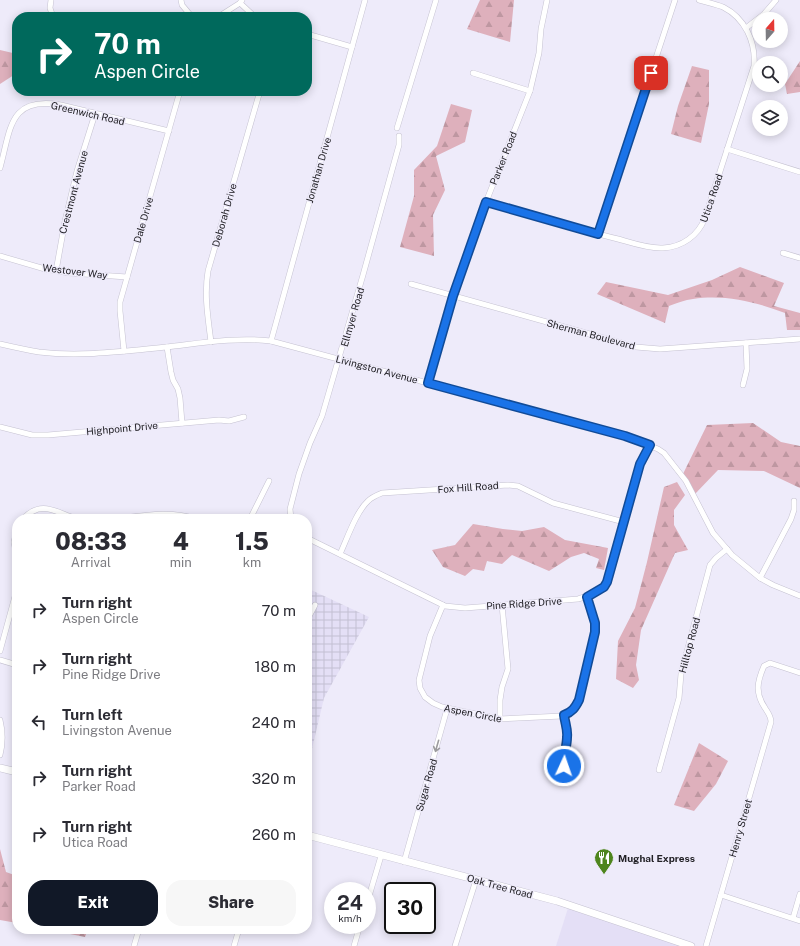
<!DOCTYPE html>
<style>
:root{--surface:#fff;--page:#f7f7f7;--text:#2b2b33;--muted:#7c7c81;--accent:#111827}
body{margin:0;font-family:"Public Sans",sans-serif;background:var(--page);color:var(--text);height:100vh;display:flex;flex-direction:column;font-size:15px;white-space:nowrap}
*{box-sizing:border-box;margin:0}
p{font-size:13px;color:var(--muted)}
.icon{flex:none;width:22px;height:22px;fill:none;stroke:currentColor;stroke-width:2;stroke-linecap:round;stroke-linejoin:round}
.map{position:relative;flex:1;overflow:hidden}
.panel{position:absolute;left:12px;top:514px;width:300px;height:420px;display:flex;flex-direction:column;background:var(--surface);border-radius:16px;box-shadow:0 2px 10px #0003}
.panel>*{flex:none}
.banner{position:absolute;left:12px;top:12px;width:300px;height:84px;border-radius:16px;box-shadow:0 2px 10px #0003;background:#00695c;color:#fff;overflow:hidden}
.needle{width:26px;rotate:20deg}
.fabs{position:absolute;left:752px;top:12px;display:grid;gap:8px}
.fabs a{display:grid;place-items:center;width:36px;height:36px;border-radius:50%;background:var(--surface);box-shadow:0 2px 10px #0003;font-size:20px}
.speed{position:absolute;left:324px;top:882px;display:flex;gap:8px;font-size:20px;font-weight:700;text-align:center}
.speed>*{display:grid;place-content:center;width:52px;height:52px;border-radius:50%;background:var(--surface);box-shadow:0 2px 10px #0003;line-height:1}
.speed small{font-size:10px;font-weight:400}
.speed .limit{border:2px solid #111;border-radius:6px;background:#fff;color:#111}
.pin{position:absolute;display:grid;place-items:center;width:34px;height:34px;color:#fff;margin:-17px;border-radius:8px;box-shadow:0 2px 6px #0006}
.me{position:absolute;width:44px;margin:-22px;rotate:3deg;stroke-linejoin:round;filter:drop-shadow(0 0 3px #0008)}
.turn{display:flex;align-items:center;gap:14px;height:84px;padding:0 16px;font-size:18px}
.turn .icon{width:52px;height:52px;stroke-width:2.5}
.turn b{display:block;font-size:28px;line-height:34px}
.eta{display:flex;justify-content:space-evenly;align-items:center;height:68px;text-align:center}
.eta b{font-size:24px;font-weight:800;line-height:28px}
.primary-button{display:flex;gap:8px;margin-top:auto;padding:8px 16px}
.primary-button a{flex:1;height:46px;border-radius:16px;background:var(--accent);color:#fff;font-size:16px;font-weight:800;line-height:46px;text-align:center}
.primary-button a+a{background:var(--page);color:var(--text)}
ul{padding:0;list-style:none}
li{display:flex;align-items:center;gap:12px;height:56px;padding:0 16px}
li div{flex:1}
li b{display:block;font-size:15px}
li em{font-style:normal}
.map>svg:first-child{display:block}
</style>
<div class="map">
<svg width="800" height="946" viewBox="0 0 800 946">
<defs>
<pattern id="industrial-grid" width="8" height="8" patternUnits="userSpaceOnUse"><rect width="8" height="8" fill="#e4dff6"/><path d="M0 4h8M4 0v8" fill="none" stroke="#c3bfd3"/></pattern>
<pattern id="forest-firs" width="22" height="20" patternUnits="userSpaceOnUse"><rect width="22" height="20" fill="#deb0bc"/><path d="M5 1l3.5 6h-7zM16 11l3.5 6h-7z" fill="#be97a1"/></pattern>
</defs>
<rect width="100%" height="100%" fill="#eeebfa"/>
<polygon fill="#e4dff6" points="569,905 691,946 556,946"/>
<polygon fill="url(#industrial-grid)" points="307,588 369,617 324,698 311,753 307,751"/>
<g fill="url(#forest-firs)">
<polygon points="480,0 514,0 510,42 467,29"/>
<polygon points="0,50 17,54 17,73 0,84"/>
<polygon points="800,61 800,92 787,94 785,84"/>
<polygon points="692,66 709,70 709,104 701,143 671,134 678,106"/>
<polygon points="451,104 472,110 465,142 436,156 445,190 433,215 434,256 400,247 414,196 414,170 437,146"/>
<path d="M 740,267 L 784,283 L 774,306 L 800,313 L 800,330 L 787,330 L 785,313 C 756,302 724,294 693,299 C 685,300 677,303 669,306 L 665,323 L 597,294 L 606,282 L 668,295 L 712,280 Z"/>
<polygon points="753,423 781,442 800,446 800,488 764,471 718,470 694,495 682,476 707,425"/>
<polygon points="677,482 685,495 674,510 674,525 688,550 675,553 641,630 636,665 639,680 633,688 616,679 618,641 635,608 647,562 664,487"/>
<polygon points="473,524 503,529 522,531 544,527 565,540 608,548 604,570 596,568 599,559 584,553 571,557 549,571 512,555 502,564 487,561 484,571 473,569 465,576 443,567 432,550 455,545"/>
<polygon points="699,743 728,761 716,784 694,811 674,805"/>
<polygon points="0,849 6,872 17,876 17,923 0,920"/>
<polygon points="45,929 88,929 85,937"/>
</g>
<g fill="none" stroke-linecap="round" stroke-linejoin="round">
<defs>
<g id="minor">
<polyline points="51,0 50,8 53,17"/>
<polyline points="181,0 182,5 192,17"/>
<polyline points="240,3 255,17"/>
<polyline points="218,17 240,3 242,0"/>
<polyline points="746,28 764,14 776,0"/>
<polyline points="307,34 352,47"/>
<polyline points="473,73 530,91"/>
<polyline points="397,128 436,0"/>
<polyline points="727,149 800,172"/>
<path d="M 0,168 C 11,128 9,96 61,105 L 169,131"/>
<path d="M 486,202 C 530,214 574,228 618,239 C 632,243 649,249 663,248 C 682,247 698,236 705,218 L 754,66 C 756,42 745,18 723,7 C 715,4 707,2 699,0"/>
<polyline points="598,234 675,0"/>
<polyline points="783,253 800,258"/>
<polyline points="0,256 45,269 69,273 127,277"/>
<polyline points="56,271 65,221 77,171 95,114"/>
<polyline points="411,284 636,347 660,349 800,339"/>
<polyline points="271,341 365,0"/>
<path d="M 211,342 C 208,318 204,295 208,271 L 260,91"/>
<path d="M 0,344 C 13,347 26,350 39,352 C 81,357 125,351 167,347 C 202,343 236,337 271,341 L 625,436 L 658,449 L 664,453 L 686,481 L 713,533 L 732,555 L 760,578 L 773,585 L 800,596"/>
<polyline points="167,347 171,372 173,380 178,389 180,398 182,423"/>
<polyline points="124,351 120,311 120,302 180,91"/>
<polyline points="428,383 453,296 486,202 530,91 539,53 541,29 547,0"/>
<polyline points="743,385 747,369 746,343"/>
<polyline points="0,427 32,435 48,435 219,420 229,421 244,417"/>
<path d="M 23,519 C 42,498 58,514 78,519"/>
<path d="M 115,519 C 141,516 170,510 196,519"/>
<polyline points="250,519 269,481"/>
<polyline points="291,519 290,509 299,474 310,443 322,416 363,275 399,145 399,136"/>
<polyline points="17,529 14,542 17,559"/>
<path d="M 307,538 L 445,606 L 465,608 L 578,599 C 589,596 600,592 607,582 L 640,464 L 650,445"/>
<path d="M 340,554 C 347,539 356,512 368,501 C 372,497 377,495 382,493 L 508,485 L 518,486 L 553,503 L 624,522"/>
<polyline points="760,578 791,519 794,510 794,501"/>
<path d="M 443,605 L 430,636 L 419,680 L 420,688 L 425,697 L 433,703 L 442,707 L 500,719 L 562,716 C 570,713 575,709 579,700 L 595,632 L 595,623 L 587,597"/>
<polyline points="307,620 315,605"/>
<polyline points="0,651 17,589"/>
<polyline points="0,660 17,665"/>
<path d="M 564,715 C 565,723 568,730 567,737 C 567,747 563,755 564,766"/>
<polyline points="500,719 500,700 502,687 508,669 502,605"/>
<path d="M 0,720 C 3,732 3,743 0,755"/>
<polyline points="659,770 679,698 681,674 710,565 716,558 727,549"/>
<polyline points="404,862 447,709"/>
<polyline points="721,895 800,921"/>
<polyline points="367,903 381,856"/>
<polyline points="793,918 800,894"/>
<polyline points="134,946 139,929"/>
<polyline points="234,946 239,929"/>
<polyline points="354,946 360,925"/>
<polyline points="455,946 476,880"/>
<path d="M 706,946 L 771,722 C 771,716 768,713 765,708 C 755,693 757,682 764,666 L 770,663 L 800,673"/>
</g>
<g id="secondary">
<polyline points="0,768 17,772"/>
<polyline points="307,835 557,901 691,946"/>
</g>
</defs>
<use href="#minor" stroke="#c5c2d1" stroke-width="6"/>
<use href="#secondary" stroke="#c5c2d1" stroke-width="8"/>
<use href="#minor" stroke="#fff" stroke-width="5"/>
<use href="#secondary" stroke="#fff" stroke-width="7"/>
</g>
<defs><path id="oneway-shaft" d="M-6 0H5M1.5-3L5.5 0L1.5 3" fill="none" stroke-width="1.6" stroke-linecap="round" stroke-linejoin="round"/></defs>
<use stroke="#9c9b9d" href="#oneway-shaft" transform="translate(437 746) rotate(106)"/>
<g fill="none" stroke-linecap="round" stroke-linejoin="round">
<defs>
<path id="route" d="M 564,766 C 563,755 567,747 567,737 C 568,730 565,723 564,715 C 572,712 575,708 579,700 L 595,632 L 595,623 L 587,597 L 604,587 L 607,582 L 640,464 L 650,445 L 625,436 L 428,383 L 453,296 L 486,202 L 598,234 L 651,73"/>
</defs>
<use href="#route" stroke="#114b97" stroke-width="10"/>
<use href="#route" stroke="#1a73e8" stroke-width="7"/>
</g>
<defs>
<symbol id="restaurant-pin" viewBox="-11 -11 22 30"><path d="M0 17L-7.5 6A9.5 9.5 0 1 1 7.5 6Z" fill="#4e851d" stroke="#eeebfa"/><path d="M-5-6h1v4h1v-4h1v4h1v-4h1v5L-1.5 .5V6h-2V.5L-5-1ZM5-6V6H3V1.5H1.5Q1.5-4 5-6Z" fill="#fff"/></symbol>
</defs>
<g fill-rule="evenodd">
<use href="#restaurant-pin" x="593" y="847" width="22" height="30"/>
</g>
<g text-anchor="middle" stroke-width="3" stroke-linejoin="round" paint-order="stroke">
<g font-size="10" fill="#222126" stroke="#eeebfa">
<text transform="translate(88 113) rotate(13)" y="4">Greenwich Road</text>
<text transform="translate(503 158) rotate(-68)" y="4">Parker Road</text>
<text transform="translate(318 170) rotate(-74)" y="4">Jonathan Drive</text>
<text transform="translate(73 192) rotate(-75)" y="4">Crestmont Avenue</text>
<text transform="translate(711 198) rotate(-71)" y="4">Utica Road</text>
<text transform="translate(224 215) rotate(-74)" y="4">Deborah Drive</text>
<text transform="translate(143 220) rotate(-74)" y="4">Dale Drive</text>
<text transform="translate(75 271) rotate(7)" y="4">Westover Way</text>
<text transform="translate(352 317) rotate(-74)" y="4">Ellmyer Road</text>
<text transform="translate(591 334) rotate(15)" y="4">Sherman Boulevard</text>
<text transform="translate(377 369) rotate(15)" y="4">Livingston Avenue</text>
<text transform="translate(122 428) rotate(-5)" y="4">Highpoint Drive</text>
<text transform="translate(468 487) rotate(-4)" y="4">Fox Hill Road</text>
<text transform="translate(524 603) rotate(-4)" y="4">Pine Ridge Drive</text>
<text transform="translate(689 645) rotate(-75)" y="4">Hilltop Road</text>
<text transform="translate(473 713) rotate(11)" y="4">Aspen Circle</text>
<text transform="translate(426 785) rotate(-74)" y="4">Sugar Road</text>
<text transform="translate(740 828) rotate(-74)" y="4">Henry Street</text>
<text transform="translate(500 886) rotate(15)" y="4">Oak Tree Road</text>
</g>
<g font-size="10" font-weight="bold" fill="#222126" stroke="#eeebfa" text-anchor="start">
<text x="618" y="862">Mughal Express</text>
</g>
</g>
</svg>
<div class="fabs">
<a><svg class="needle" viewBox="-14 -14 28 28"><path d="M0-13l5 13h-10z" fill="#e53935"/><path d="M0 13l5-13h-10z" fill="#7c7c81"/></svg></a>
<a><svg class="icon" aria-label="search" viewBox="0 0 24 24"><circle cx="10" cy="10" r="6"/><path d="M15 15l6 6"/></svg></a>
<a><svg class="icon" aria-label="layers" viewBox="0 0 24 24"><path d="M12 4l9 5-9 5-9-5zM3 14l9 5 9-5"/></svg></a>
</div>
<div class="speed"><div>24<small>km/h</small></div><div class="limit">30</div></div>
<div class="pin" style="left:651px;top:73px;background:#d93025"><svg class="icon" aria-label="arrive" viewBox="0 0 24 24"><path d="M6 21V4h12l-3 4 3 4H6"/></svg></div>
<svg class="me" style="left:564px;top:766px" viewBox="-20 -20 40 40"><circle r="17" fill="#1a73e8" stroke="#fff" stroke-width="3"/><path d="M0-11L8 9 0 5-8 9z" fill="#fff"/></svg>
<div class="banner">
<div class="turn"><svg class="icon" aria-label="right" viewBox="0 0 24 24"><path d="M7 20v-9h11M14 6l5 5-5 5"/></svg><div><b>70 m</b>Aspen Circle</div></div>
</div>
<section class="panel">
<div class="eta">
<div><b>08:33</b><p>Arrival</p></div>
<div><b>4</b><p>min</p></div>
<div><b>1.5</b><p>km</p></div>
</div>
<ul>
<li><svg class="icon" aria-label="right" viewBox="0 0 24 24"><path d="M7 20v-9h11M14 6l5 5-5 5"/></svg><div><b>Turn right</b><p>Aspen Circle</p></div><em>70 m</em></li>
<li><svg class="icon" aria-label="right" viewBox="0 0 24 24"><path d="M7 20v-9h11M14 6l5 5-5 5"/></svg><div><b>Turn right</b><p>Pine Ridge Drive</p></div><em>180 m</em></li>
<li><svg class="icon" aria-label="left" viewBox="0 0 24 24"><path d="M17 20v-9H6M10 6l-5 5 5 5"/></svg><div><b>Turn left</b><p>Livingston Avenue</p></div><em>240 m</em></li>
<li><svg class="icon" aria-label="right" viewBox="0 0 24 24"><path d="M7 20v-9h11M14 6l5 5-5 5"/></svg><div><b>Turn right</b><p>Parker Road</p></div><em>320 m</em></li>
<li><svg class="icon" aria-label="right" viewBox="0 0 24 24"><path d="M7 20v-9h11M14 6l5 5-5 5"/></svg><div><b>Turn right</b><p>Utica Road</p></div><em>260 m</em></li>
</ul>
<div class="primary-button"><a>Exit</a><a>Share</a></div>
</section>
</div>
